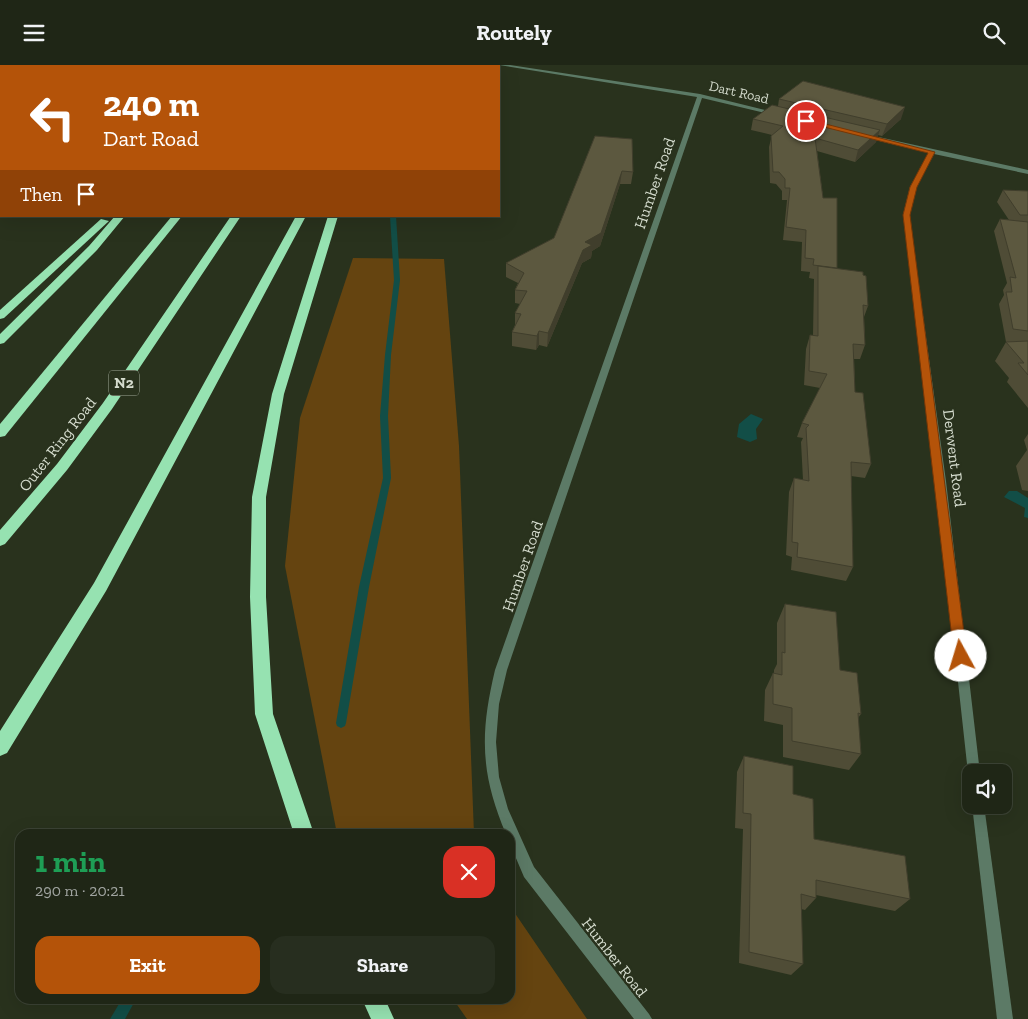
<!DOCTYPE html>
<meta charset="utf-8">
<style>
:root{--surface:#1f2616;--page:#272e1f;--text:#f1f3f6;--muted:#a1a5a1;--line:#3c4335;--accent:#b45309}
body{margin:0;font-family:"Zilla Slab",serif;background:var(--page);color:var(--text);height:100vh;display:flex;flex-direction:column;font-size:19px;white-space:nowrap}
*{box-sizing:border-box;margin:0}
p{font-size:16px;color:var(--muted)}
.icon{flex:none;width:28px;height:28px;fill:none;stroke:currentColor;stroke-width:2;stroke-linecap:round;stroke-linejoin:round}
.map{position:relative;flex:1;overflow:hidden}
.side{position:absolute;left:15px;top:764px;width:500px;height:175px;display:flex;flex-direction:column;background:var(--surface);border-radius:15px;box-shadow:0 5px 20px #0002,0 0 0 1px var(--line)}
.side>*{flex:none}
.top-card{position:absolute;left:0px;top:0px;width:500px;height:152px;box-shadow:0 5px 20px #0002,0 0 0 1px var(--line);background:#b45309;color:#fff;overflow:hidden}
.buttons{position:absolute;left:962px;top:699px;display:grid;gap:10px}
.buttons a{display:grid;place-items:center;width:50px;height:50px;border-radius:10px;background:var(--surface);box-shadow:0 5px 20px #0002,0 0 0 1px var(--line);font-size:25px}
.pin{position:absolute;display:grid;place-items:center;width:42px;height:42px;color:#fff;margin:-21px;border:2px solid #fff;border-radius:50%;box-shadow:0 1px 5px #0007}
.me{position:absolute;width:55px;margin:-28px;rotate:354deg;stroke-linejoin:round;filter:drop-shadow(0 0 4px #0008)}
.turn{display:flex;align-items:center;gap:18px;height:105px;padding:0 20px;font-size:22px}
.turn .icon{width:65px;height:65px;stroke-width:2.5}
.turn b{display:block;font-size:35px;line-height:42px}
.then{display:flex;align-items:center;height:48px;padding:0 20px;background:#0003;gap:10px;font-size:19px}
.round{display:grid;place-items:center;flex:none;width:52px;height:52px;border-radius:15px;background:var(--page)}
.headline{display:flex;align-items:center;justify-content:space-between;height:85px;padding:0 20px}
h1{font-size:30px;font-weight:700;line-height:38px;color:#1e9e55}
.button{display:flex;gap:10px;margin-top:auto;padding:10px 20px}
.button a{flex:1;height:58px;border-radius:15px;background:var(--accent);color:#fff;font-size:20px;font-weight:700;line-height:58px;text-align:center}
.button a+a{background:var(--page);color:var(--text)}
header{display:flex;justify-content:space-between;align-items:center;height:65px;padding:0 20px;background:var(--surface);font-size:22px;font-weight:700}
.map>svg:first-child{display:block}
</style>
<header><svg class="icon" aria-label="menu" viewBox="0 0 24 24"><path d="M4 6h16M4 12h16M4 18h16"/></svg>Routely<svg class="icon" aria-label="search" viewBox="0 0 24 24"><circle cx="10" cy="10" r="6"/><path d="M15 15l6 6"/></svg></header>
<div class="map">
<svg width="1028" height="954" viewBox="0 0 1028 954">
<rect width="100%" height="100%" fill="#29321d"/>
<g fill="#654410">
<polygon points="353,193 444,194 459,381 474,769 337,769 285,501 300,353"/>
<polygon points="510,841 587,954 467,954 453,934 510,934"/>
</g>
<g fill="#124e47">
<polygon points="751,349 763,354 756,364 757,374 750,377 737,372 739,359"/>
<polygon points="1009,426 1017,426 1028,433 1028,453 1024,452 1025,443 1004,432"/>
</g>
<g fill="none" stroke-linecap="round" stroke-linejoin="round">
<g fill="#124e47" fill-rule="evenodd">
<polygon points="390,151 396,151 400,215 391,290 388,351 391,413 369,522 346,658 345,661 341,663 337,661 336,658 359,522 383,413 380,351 385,290 394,215"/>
<polygon points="122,934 136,934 125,954 110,954"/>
</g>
<g fill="#5c7a66" fill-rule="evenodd">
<path d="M 499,0 L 510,0 L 700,29 L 781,49 L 778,51 L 702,33 L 507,605 L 499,639 L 496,677 L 499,712 L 508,744 L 534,802 L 649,949 L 652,954 L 634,954 L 524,812 L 510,779 L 510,769 L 506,769 C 480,708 480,668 495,605 L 697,32 Z"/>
<polygon points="1,52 1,56 0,57 0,53"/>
<polygon points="865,69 1028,105 1028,109 934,89 916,122 909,150 946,416 980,708 971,708 971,713 968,708 936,416 903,150 910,122 929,88 863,72 862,71"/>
<polygon points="972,740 984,740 1013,954 997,954"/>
</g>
<g fill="#96e2b1" fill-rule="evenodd">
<polygon points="379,0 387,0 387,1 380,1"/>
<polygon points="115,151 125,151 97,185 4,278 0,279 0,269 89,181"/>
<polygon points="172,151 182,151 5,371 0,372 0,359"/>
<polygon points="231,151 241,151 112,344 67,405 5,479 0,481 0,465 57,399 103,338"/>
<polygon points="296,151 306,151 106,526 7,688 0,691 0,666 94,518"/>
<polygon points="328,151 338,151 284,329 266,432 266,532 273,649 314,769 294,769 255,649 250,532 252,432 272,329"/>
<polygon points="101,154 109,156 4,253 0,254 0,245"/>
<polygon points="362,934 385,934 394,954 371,954"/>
</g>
</g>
<g fill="#4f4c36">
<polygon points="779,34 901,54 882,71 878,70 876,77 855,97 817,86 823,133 837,203 868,241 864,252 865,280 860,294 854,294 855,327 871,399 865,413 851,411 853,502 846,516 791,505 792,492 786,490 789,427 794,413 803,415 801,377 803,373 797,372 802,358 820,323 804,320 806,284 810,270 813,270 814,214 809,213 810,207 801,206 802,177 783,175 787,135 782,135 782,126 776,119 770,118 769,82 772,70 751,65 753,54 778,41"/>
<polygon points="1,64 1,99 0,99 0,65"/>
<polygon points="595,71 633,107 631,119 620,119 600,181 592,186 591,193 582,198 547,282 539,280 536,285 512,281 512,267 515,260 515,248 520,239 515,238 515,225 518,218 506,212 506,198 554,173"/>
<polygon points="1003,125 1028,126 1028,343 1007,317 1009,313 995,296 1006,277 1010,277 1006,277 999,239 1004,230 1003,225 1007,218 994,166 1000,154 1009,155 997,137"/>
<polygon points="1028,369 1028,426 1022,425 1016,401 1027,385 1024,375"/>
<polygon points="785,539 840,605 861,649 858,653 861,689 849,705 783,692 783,660 764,656 765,625 773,608 774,608 774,605 777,599 777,558"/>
<polygon points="744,691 793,729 814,774 910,834 895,846 816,830 816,833 805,845 801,844 803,899 791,910 739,898 743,764 735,763 737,707"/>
</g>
<g fill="#403e2c">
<polygon points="21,0 37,0 35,1 19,1"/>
<polygon points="1,13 1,24 0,25 0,14"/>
<polygon points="905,42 901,54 882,71 887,59"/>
<polygon points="880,65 876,77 855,97 858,85"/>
<polygon points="622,106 620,119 600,181 592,186 591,193 582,198 547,282 548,268 585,177"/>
<polygon points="539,266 539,280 536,285 537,271"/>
</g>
<g fill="#5c583f" stroke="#403e2c">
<polygon points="0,0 21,0 19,1 1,1 1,13 0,14"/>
<polygon points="803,16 905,42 887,59 779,34"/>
<polygon points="772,40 880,65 858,85 815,73 823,133 837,133 837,203 813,200 814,194 805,193 806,165 786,162 790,123 785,123 785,114 779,107 773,107 771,71 783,61 753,54"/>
<polygon points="1,64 1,88 0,88 0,65"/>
<polygon points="595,71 632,74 633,107 622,106 601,168 585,177 592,180 583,185 548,268 539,266 537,271 512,267 521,249 515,248 527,226 515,225 524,208 506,198 554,173"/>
<polygon points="1003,125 1028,126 1028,150 1020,150"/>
<polygon points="1000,154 1028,157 1028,266 1013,264 1006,227 1012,227 1010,212 1016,213"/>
<polygon points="818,201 863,207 863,210 866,211 868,241 863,240 865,280 853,279 855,327 863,328 871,399 851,397 853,502 797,492 798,478 792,477 794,413 809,416 806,363 809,360 802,358 827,309 809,306 810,270 818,271"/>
<polygon points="1028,276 1028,310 1018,298 1024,298 1006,277"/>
<polygon points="785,539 836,547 840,605 857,608 861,649 858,648 861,689 792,676 792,643 773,639 773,608 782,610 782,587 785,588"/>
<polygon points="744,691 793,701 793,729 813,734 814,774 905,791 910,834 816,815 816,833 801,829 803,899 749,887 751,749 743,748"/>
</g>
<polygon fill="#b45309" stroke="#753606" points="806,54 935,87 917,122 910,150 967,591 961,596 954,591 903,150 910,122 928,88 804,57"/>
<g text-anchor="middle" stroke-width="4.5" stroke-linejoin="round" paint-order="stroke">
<g font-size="14" fill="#d5dcce" stroke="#29321d">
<text transform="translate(739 27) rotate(13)" y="5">Dart Road</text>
</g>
<rect fill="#29321d" stroke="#a1a999" stroke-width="1" x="109" y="305.5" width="30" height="25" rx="4"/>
<g font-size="15" font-weight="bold" fill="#d5dcce">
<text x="124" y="323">N2</text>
</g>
<g font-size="16" fill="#d5dcce" stroke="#29321d">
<text transform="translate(654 118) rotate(-71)" y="6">Humber Road</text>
<text transform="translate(57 379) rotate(-52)" y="6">Outer Ring Road</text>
<text transform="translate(955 393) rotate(83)" y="6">Derwent Road</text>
<text transform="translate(522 501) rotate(-71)" y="6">Humber Road</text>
<text transform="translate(615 892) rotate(52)" y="6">Humber Road</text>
</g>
</g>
</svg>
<div class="buttons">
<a><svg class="icon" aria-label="sound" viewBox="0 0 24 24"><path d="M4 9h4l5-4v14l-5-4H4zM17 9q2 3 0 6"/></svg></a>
</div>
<div class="pin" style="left:806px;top:56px;background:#d93025"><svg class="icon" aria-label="arrive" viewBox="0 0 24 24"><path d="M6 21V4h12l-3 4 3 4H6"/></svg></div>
<svg class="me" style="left:961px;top:591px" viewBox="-20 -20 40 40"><circle r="19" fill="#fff"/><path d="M0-13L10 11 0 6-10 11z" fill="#b45309"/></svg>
<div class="top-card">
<div class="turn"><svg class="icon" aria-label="left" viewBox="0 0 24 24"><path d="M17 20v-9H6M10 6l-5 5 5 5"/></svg><div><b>240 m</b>Dart Road</div></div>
<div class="then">Then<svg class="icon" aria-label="arrive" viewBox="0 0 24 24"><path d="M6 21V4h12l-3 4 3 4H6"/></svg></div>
</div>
<section class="side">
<div class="headline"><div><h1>1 min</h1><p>290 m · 20:21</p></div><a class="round" style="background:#d93025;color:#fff"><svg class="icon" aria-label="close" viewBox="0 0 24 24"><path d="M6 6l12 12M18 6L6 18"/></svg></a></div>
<div class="button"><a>Exit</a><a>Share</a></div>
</section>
</div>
